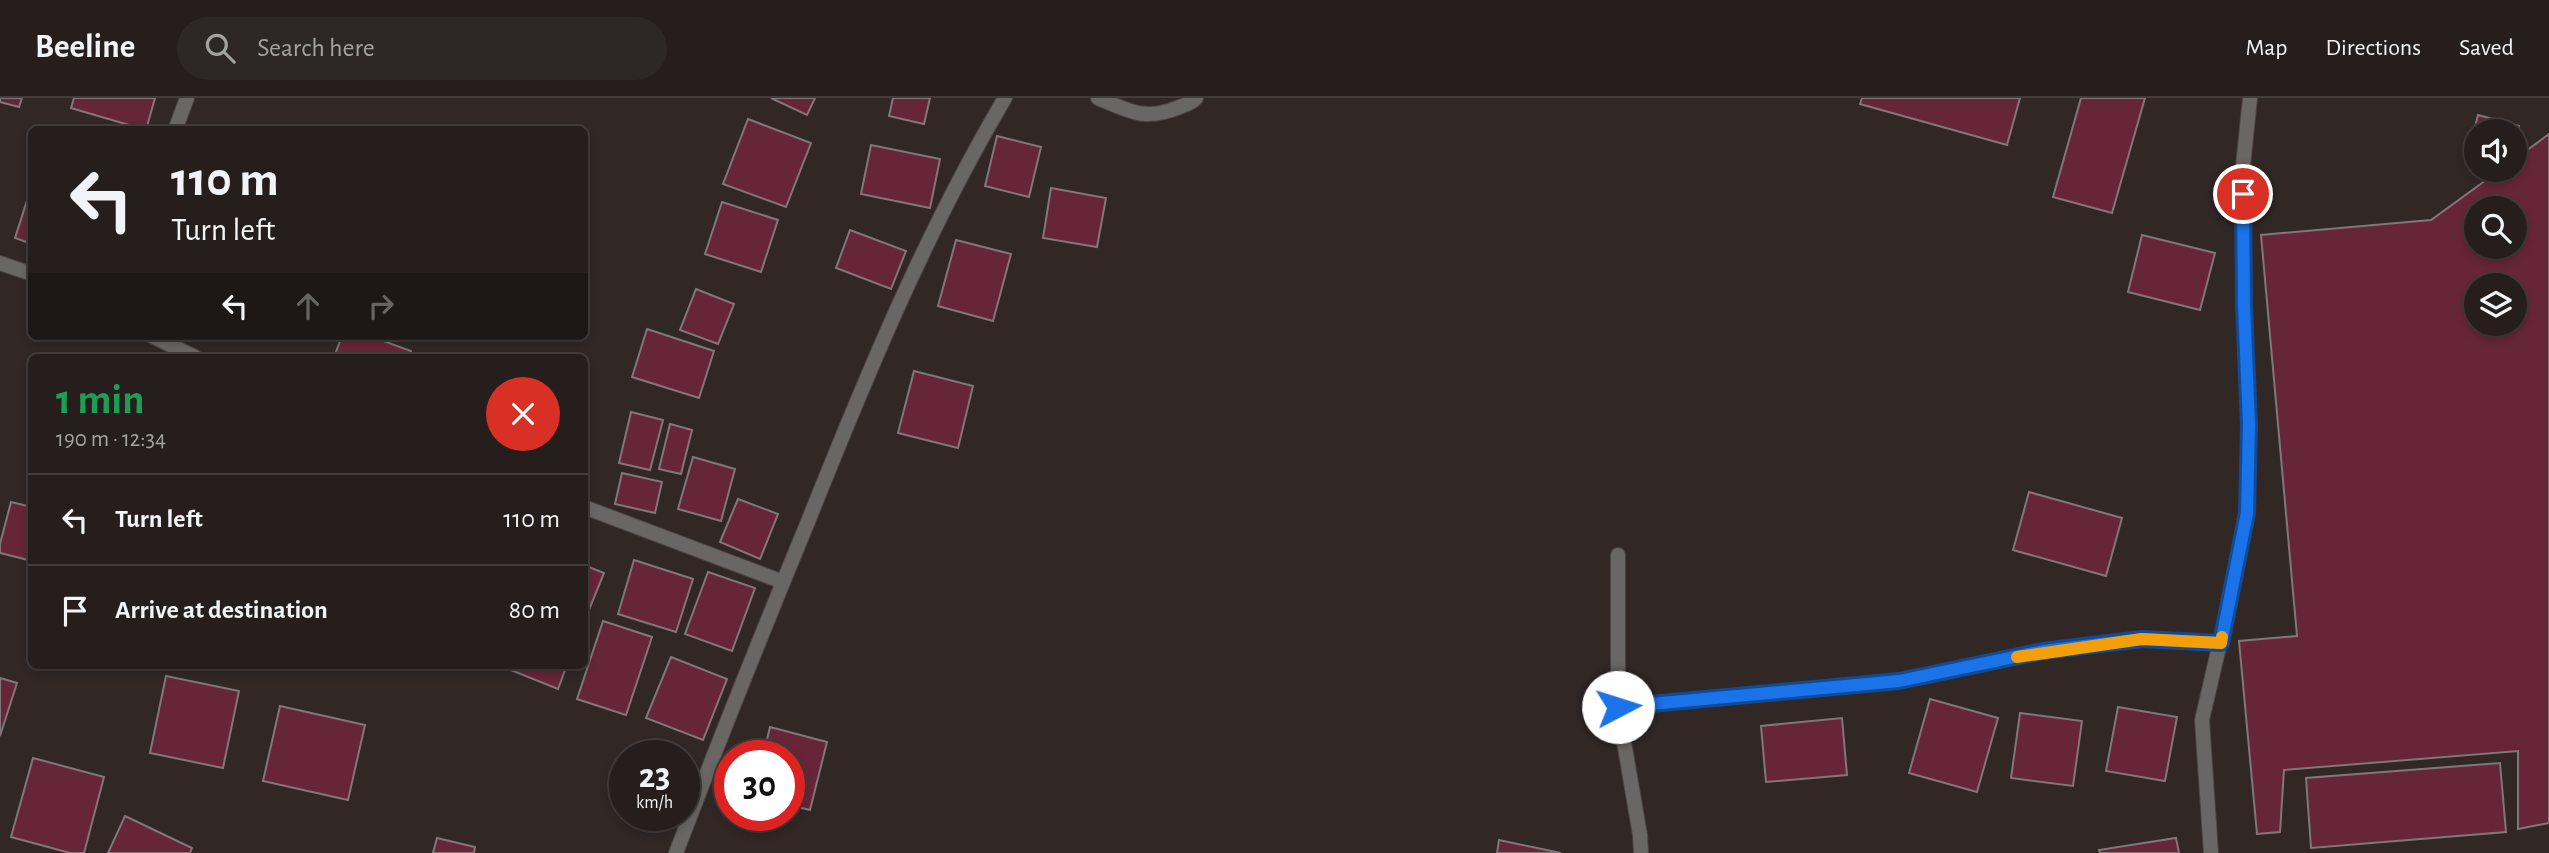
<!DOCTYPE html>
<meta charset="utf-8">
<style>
:root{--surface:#251e1c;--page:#2d2725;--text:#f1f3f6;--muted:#a3a2a3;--line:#423c3b}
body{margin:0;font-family:"Alegreya Sans",sans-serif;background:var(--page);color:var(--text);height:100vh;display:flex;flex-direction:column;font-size:26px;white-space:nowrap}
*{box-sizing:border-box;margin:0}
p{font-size:23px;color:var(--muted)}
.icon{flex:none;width:38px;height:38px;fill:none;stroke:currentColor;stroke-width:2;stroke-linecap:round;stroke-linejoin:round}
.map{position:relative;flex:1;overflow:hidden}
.side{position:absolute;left:28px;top:256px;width:560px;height:315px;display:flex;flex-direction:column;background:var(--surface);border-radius:10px;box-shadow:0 4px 10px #0003,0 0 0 2px var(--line)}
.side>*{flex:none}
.guide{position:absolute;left:28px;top:28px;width:560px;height:214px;border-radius:10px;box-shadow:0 4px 10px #0003,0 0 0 2px var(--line);background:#251e1c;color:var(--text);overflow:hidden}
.controls{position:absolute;left:2464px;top:21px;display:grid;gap:14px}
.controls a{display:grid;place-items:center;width:63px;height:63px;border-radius:50%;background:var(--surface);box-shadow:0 4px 10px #0003,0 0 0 2px var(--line);font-size:35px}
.speed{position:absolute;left:609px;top:642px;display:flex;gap:14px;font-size:35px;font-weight:700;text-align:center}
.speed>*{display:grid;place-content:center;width:91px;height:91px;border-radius:50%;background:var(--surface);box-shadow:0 4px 10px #0003,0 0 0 2px var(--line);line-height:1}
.speed small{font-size:18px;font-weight:400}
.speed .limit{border:10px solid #d22;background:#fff;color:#111}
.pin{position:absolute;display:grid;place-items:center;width:60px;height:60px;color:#fff;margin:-30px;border:4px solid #fff;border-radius:50%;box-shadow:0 2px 7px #0007}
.me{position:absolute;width:77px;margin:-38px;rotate:85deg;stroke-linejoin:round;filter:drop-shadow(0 0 5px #0008)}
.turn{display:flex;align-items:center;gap:24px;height:147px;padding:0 28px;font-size:32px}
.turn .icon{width:91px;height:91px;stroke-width:2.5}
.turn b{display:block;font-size:49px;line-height:60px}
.lanes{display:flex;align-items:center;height:66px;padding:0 28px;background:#0003;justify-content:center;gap:35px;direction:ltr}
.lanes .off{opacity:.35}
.round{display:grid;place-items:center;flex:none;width:74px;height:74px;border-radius:37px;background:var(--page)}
.head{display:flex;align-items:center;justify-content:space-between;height:119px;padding:0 28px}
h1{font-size:42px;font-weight:700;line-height:52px;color:#1e9e55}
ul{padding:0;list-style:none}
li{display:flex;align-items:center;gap:21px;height:91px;padding:0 28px;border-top:2px solid var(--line)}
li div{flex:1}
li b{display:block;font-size:26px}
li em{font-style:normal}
header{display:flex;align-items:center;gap:42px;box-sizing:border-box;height:98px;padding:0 35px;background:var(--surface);border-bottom:2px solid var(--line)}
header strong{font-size:33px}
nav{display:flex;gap:38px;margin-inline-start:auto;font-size:24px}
.search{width:490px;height:63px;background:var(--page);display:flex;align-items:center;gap:18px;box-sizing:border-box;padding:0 24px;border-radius:38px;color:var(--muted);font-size:26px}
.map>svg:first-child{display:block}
</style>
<header>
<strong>Beeline</strong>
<div class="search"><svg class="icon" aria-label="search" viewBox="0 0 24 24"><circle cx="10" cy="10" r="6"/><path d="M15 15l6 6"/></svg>Search here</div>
<nav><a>Map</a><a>Directions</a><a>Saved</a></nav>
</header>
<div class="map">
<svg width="2549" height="755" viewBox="0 0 2549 755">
<rect width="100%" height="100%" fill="#312826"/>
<g fill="#662637" stroke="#817678" stroke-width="2" fill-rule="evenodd">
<polygon points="0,0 22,0 19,9 0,4"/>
<polygon points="74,0 155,0 146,32 71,10"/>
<polygon points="771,0 815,0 807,17"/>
<polygon points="893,0 930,0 924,26 889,18"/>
<polygon points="1862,0 2020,0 2007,47 1860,6"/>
<polygon points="2081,0 2145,0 2112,115 2053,99"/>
<polygon points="2478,17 2519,28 2515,44 2515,33 2476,33 2476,51 2470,49"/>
<polygon points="748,21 811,45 786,109 723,86"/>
<path d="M 2549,36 L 2549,725 L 2518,731 L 2518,653 L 2284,672 L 2280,734 L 2257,736 L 2239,543 L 2297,538 L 2261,137 L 2431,122 L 2500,72 L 2515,72 L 2515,61 ZM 2476,110 L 2515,110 L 2515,149 L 2476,149 ZM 2476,187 L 2515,187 L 2515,226 L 2476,226 Z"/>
<polygon points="997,38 1041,49 1029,99 985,88"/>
<polygon points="871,47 940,61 930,110 861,96"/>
<polygon points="32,87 32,146 15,140"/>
<polygon points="1051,90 1106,100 1097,149 1043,140"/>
<polygon points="722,104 778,122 761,174 705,156"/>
<polygon points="850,132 906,153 891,191 836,170"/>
<polygon points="2142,137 2215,155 2200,212 2128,194"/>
<polygon points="956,142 1011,156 993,223 938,208"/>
<polygon points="696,191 734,206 718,246 680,232"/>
<polygon points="647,231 714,253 699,300 632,279"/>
<polygon points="342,238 370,238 411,253 409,259 334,259"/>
<polygon points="914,273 973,288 958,350 898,335"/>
<polygon points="631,314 663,322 650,372 619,365"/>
<polygon points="670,326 692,332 681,376 659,371"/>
<polygon points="693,359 735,371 721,423 678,411"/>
<polygon points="622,375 662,384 655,415 615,406"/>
<polygon points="2029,394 2122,420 2106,478 2013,452"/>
<polygon points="738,401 778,416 760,461 720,444"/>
<polygon points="11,404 32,409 32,463 0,455 0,446"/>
<polygon points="634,462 693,481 676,534 618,516"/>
<polygon points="584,467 604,475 584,524"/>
<polygon points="708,474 755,490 732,553 685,536"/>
<polygon points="603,523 652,539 626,617 577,601"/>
<polygon points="671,559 727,581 703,642 646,620"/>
<polygon points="507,567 567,567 558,591 506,570"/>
<polygon points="166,578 239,593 223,670 150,655"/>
<polygon points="0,580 17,585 0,638"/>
<polygon points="1930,601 1998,620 1977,694 1909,675"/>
<polygon points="280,608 365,627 348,702 263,683"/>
<polygon points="2118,609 2177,619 2165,683 2106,673"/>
<polygon points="2020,615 2082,623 2073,688 2011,680"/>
<polygon points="1842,620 1847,677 1766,684 1761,628"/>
<polygon points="770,629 827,644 810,712 789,707 789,658 763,658"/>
<polygon points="33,660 104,679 84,755 70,755 11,739"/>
<polygon points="2500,665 2506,734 2311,750 2306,680"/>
<polygon points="125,718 192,750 190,755 108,755"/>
<polygon points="437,740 475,749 474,755 433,755"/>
<polygon points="2176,740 2179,755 2100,755 2099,752"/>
<polygon points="1499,742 1561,755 1497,755"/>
</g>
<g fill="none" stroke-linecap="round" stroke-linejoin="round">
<defs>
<g id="minor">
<path d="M 1098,0 C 1129,13 1144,23 1177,10 C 1184,7 1191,6 1196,0"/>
<polyline points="152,238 195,259"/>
<polyline points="584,409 783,484"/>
<polyline points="1618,457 1618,609 1640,737 1641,755"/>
<polyline points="1618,609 1899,583 2043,553 2142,541 2221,545"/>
<path d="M 676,755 C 718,645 762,535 807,426 C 865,281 925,135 1005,0"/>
<polyline points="2211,755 2202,622 2235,480 2247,415 2249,327 2244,207 2243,68 2250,0"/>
</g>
<g id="tertiary">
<polyline points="175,32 187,0"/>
<polyline points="0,165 32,176"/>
</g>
</defs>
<use href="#minor" stroke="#4c4442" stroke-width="16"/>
<use href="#tertiary" stroke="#4c4442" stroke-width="16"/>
<use href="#minor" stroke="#6a6664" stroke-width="14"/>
<use href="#tertiary" stroke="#6a6664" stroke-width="14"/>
</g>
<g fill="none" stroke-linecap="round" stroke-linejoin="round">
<defs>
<polyline id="route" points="1618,609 1899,583 2043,553 2142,541 2221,545 2247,415 2249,327 2244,207 2243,96"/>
</defs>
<use href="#route" stroke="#114b97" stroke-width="18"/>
<use href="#route" stroke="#1a73e8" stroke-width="12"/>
<polyline stroke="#f59e0b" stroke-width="12" points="2017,559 2142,541 2221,545 2222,539"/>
</g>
</svg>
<div class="controls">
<a><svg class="icon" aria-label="sound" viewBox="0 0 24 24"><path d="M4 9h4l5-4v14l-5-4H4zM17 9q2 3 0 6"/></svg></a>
<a><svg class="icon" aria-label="search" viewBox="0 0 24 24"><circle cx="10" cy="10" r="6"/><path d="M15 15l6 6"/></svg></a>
<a><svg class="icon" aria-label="layers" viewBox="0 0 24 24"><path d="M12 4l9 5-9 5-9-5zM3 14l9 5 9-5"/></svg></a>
</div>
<div class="speed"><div>23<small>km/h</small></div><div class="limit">30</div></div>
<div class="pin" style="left:2243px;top:96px;background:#d93025"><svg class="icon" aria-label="arrive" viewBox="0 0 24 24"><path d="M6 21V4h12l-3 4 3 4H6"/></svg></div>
<svg class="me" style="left:1618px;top:609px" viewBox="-20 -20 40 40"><circle r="19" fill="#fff"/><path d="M0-13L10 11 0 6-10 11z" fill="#1a73e8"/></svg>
<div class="guide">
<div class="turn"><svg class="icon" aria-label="left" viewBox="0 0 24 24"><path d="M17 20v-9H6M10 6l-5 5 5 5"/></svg><div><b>110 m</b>Turn left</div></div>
<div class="lanes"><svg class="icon" aria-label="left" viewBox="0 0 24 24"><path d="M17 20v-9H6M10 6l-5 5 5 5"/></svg><svg class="icon off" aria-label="ahead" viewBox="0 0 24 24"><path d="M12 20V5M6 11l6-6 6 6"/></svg><svg class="icon off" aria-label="right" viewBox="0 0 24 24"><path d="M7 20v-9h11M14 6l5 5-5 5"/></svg></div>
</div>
<section class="side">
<div class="head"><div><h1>1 min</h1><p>190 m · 12:34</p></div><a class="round" style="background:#d93025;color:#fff"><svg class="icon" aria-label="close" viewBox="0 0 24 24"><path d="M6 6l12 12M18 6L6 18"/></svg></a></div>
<ul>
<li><svg class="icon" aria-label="left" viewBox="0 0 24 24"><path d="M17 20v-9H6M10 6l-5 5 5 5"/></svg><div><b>Turn left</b></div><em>110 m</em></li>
<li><svg class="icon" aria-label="arrive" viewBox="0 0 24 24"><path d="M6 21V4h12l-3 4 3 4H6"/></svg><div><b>Arrive at destination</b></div><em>80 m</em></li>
</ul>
</section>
</div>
